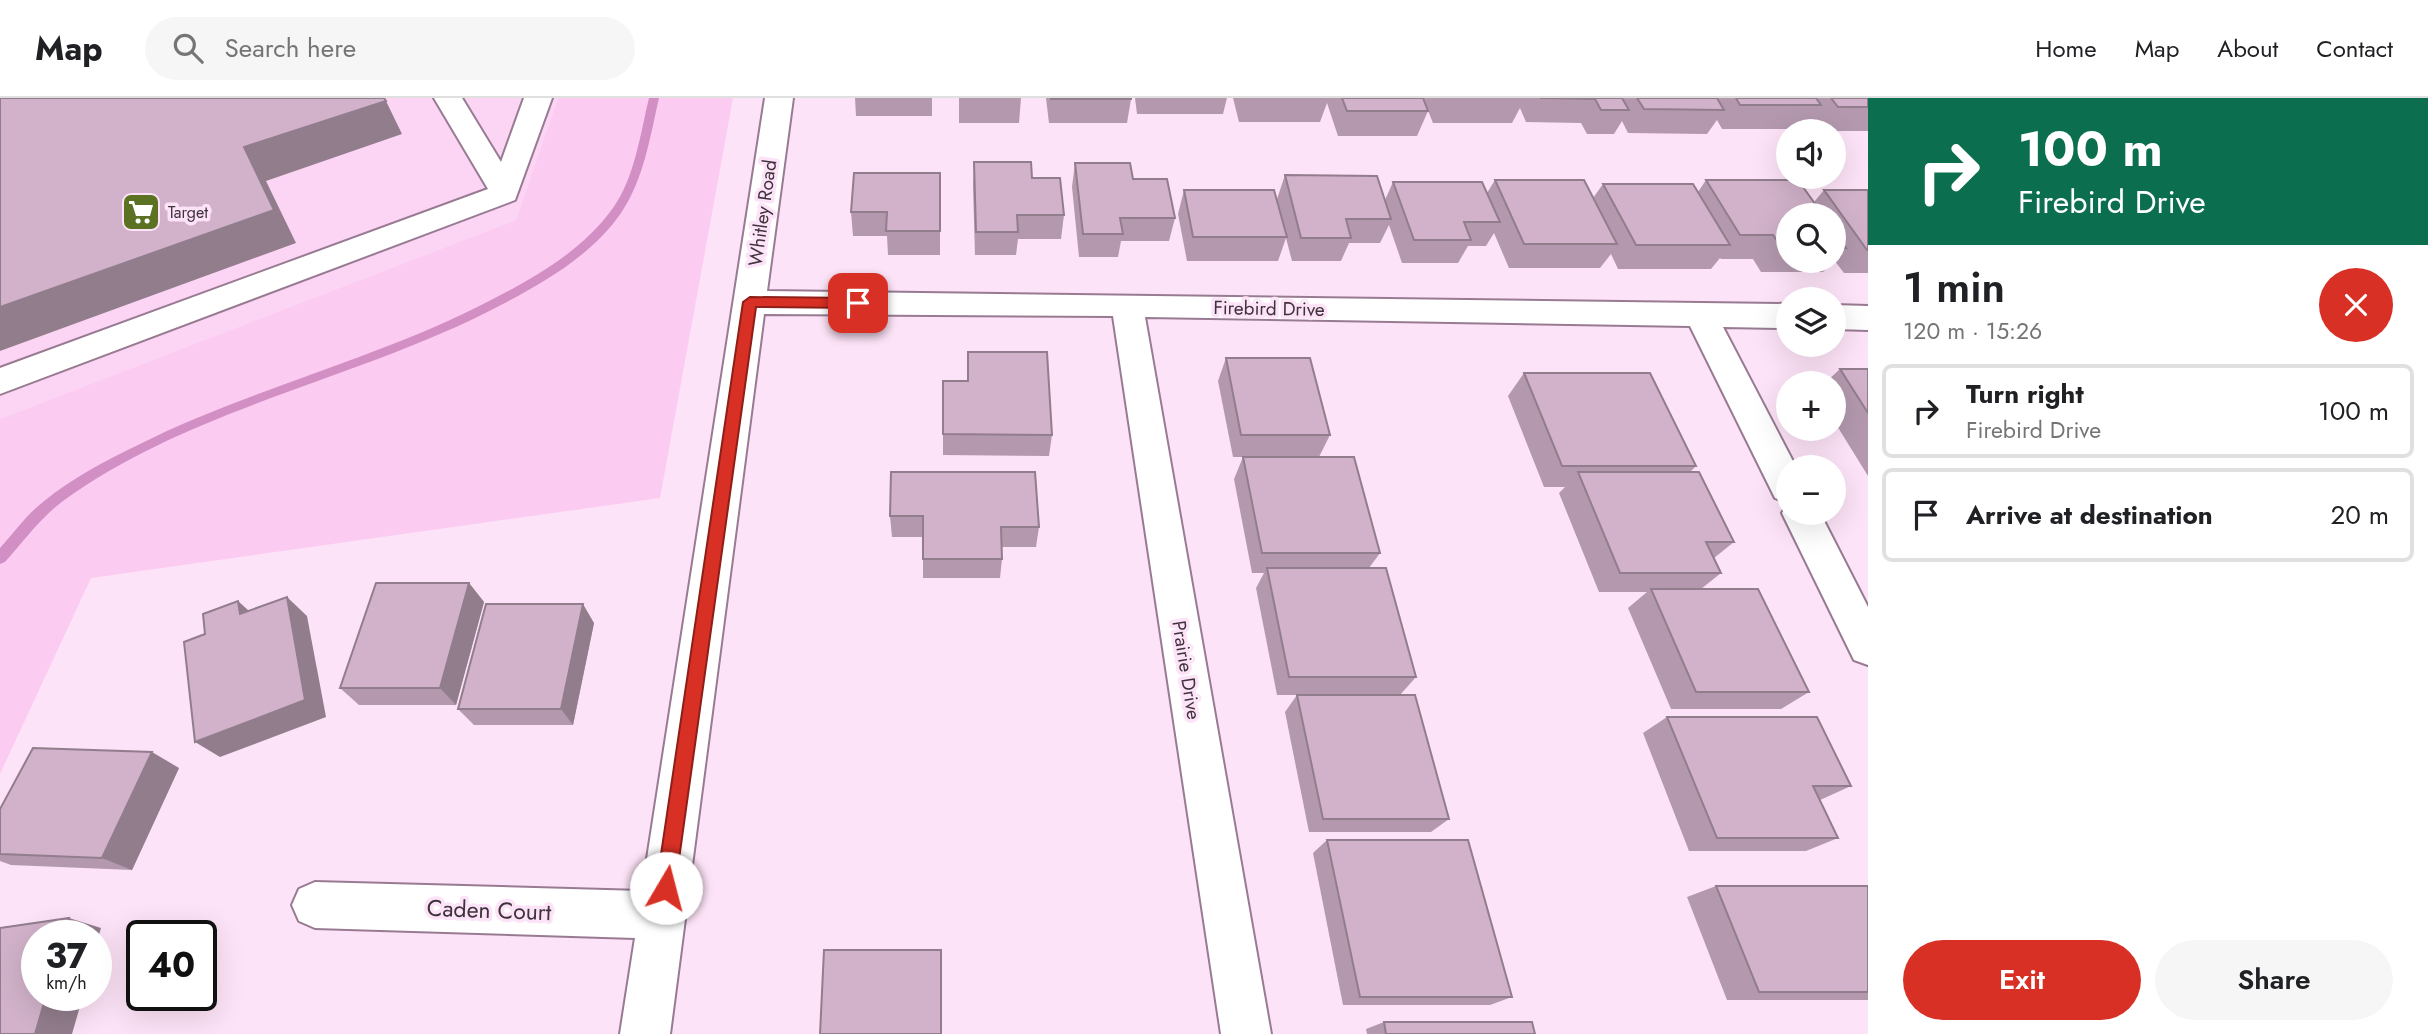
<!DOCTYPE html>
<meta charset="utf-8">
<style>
:root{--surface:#fff;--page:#f6f6f6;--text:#202124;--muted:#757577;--line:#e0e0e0;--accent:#d93025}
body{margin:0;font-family:Jost,sans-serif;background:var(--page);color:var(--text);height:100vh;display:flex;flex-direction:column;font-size:26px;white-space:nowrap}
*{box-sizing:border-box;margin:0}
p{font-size:23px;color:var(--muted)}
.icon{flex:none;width:38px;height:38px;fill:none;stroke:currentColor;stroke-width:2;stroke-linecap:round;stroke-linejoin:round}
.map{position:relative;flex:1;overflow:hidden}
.details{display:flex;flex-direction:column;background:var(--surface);width:560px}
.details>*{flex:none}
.top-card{background:#0b6e4f;color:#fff;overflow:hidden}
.fabs{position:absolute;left:1776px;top:21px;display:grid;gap:14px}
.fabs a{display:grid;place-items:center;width:70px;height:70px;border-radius:50%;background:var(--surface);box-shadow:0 7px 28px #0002;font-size:35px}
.speed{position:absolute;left:21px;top:822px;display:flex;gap:14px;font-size:35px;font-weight:700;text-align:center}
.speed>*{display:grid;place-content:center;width:91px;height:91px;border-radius:50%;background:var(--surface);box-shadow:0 7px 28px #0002;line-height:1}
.speed small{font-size:18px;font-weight:400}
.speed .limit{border:4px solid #111;border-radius:10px;background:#fff;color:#111}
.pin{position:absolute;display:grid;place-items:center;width:60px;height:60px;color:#fff;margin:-30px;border-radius:14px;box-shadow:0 4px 10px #0006}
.me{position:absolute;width:77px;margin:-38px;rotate:8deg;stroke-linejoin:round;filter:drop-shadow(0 0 5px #0008)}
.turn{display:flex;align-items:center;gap:24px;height:147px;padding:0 35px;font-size:32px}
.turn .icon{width:91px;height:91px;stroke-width:2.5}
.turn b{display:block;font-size:49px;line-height:60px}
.round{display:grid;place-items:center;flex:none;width:74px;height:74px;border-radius:37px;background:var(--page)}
.headline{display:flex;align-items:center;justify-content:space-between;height:119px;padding:0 35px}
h1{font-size:42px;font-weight:600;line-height:52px}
.primary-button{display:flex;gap:14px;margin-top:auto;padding:14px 35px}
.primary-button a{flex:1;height:80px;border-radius:42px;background:var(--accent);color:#fff;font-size:28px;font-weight:600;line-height:80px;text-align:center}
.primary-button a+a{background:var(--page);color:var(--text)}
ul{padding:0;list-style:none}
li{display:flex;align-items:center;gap:21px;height:94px;margin:0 14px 10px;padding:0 21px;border:4px solid var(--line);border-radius:10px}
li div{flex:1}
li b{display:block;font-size:26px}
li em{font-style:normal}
header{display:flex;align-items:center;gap:42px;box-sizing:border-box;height:98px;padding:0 35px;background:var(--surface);border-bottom:2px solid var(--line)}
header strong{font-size:33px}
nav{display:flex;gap:38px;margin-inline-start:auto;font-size:24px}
.search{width:490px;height:63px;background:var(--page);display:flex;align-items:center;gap:18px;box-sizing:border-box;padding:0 24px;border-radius:38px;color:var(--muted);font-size:26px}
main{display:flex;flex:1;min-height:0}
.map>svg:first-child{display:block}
</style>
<header>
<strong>Map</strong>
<div class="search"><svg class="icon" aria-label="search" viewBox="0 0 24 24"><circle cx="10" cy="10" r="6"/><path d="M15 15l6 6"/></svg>Search here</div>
<nav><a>Home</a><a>Map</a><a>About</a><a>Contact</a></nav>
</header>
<main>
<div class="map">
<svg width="1868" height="936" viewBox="0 0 1868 936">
<rect width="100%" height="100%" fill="#fde3f7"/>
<polygon fill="#fbd5f3" points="0,0 558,0 516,122 0,321"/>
<polygon fill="#fccbf2" points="558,0 733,0 660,400 91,480 0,676 0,321 516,122"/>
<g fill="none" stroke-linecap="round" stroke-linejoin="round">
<path fill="#d28fc4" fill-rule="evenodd" d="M 649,0 L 659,0 C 650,39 644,81 621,115 C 592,157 545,184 501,207 C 361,281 192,309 63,403 C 40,420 24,443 5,464 L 0,466 L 0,450 C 14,435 26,417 43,404 C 72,380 105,363 138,347 C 252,290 378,261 491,202 C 536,179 583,152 613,110 C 635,79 640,37 649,0 Z"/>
<defs>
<g id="minor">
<polygon points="434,0 462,0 501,64 524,0 552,0 515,102 0,296 0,270 488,91"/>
<polygon points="765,0 793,0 767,193 1788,206 1788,230 1723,229 1796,369 1788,369 1788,415 1820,415 1868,509 1868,567 1854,562 1782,415 1788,405 1775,400 1690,228 1145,219 1271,936 1221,936 1113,218 764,216 670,936 620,936 635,840 315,830 299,823 292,807 299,791 315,784 642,793"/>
<polygon points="1834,207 1868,208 1868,232 1834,231"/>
</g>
</defs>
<use href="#minor" stroke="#987b92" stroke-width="4"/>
<use href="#minor" fill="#fff" fill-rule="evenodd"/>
</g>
<g fill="#b499ae">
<polygon points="855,0 932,0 932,18 856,18"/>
<polygon points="959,0 1021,0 1019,25 959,25"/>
<polygon points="1046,0 1131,0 1131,1 1127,25 1049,25"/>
<polygon points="1135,0 1227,0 1223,16 1137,16"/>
<polygon points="1233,0 1423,0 1428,13 1417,38 1338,38 1327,5 1320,24 1239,24"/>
<polygon points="1423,0 1868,0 1868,33 1818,33 1809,21 1801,31 1722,31 1717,22 1707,36 1628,35 1622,23 1614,36 1587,36 1581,25 1526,24 1520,10 1512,25 1433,25"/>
<polygon points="974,64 1032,80 1064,117 1061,141 1018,141 1016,157 975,157 973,88"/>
<polygon points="1075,65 1133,81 1175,120 1169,143 1121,143 1118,159 1079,159 1072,89"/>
<polygon points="940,75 940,157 888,157 887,138 853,138 851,114"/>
<polygon points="1285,77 1385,102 1393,84 1487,95 1495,82 1593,100 1603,86 1698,94 1706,82 1814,104 1824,92 1868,92 1868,175 1844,175 1834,162 1834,117 1788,117 1788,163 1834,163 1823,174 1761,174 1753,161 1721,161 1720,160 1711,171 1618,171 1611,156 1600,170 1509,170 1494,135 1486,148 1468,148 1458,165 1402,165 1389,127 1380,145 1349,145 1341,163 1292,163 1286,140 1278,163 1187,163 1178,116 1184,92 1277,101"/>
<polygon points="968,254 1052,337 1049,358 943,357 943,283 967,283"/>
<polygon points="1226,260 1330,337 1319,359 1233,359 1218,283"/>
<polygon points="1840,271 1868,271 1868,378 1834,323 1834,285 1825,285"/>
<polygon points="1524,275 1696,368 1690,374 1734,444 1714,460 1721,475 1701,491 1809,594 1781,611 1671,611 1628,510 1647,494 1599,494 1559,395 1565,389 1544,389 1508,298"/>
<polygon points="1243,359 1380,455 1369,470 1416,579 1400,597 1277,597 1256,490 1264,475 1252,475 1234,381"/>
<polygon points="891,374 1039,429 1036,449 1001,449 1002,461 1000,480 923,480 923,439 892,439 890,418"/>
<polygon points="469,485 484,504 456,607 359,607 340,590"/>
<polygon points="594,525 573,627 474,627 458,611"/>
<polygon points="1297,597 1449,721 1431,734 1309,734 1285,614"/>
<polygon points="1667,619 1851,688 1820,702 1838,740 1806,753 1689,753 1643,635"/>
<polygon points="179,670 132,772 11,767 0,763 0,756"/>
<polygon points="1327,742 1512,899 1490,907 1343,907 1313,755"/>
<polygon points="1716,788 1868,788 1868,902 1727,902 1687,799"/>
<polygon points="1384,924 1535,936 1367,936 1366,931"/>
</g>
<g fill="#927d8d">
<polygon points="386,3 402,36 266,83 296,145 0,253 0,209 244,49"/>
<polygon points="469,485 484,504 456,607 440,590"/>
<polygon points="287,499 307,518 326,619 220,659 195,644"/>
<polygon points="238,503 259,522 240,516"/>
<polygon points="583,506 594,525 573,627 561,611"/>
<polygon points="152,654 179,670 132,772 102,760"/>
<polygon points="69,820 101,830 96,847 96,838 64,838"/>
<polygon points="46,898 83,898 72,936 35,936"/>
</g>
<g fill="#d1b2ca" stroke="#927d8d" stroke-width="2">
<polygon points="0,0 384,0 386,3 244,49 274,112 0,209"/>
<rect x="1051" y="0" width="80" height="1"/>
<polygon points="1342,0 1423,0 1428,13 1347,13"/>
<polygon points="1540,0 1622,0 1629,12 1601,12 1595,1"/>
<polygon points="1637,0 1717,0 1724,12 1644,11"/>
<polygon points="1736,0 1816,0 1821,7 1740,7"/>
<polygon points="1831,0 1868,0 1868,9 1838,9"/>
<polygon points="974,64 1031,64 1032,80 1060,80 1064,117 1017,117 1018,134 976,134"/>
<polygon points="1075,65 1130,65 1133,81 1167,81 1175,120 1120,120 1123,136 1083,136"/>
<polygon points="854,75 940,75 940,133 886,133 887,114 851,114"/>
<polygon points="1285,77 1377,78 1391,121 1346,121 1351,140 1301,140"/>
<polygon points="1495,82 1584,82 1617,146 1524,146"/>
<polygon points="1706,82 1798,82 1823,117 1788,117 1788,150 1782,150 1773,137 1740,137"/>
<polygon points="1393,84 1482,84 1500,124 1464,124 1471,142 1414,142"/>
<polygon points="1603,86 1693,86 1730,147 1636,147"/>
<polygon points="1184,92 1274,92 1287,139 1193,139"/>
<polygon points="1824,92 1868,92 1868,152 1867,152"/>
<polygon points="1834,133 1846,150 1834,150"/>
<polygon points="968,254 1047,254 1052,337 943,336 943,283 968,283"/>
<polygon points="1226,260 1310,260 1330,337 1241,337"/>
<polygon points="1840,271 1868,271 1868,315"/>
<polygon points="1524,275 1650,275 1696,368 1562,368"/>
<polygon points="1243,359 1354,359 1380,455 1262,455"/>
<polygon points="891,374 1035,374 1039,429 1001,429 1002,461 923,461 923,418 890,418"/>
<polygon points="1578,374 1699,374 1734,444 1706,444 1721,475 1620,475"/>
<polygon points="1267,470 1386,470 1416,579 1289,579"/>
<polygon points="376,485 469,485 440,590 340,590"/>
<polygon points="1651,491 1758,491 1809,594 1696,594"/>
<polygon points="287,499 305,602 195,644 184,544 205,536 203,516 238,503 240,516"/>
<polygon points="486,506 583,506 561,611 458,611"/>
<polygon points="1297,597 1415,597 1449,721 1323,721"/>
<polygon points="1667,619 1817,619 1851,688 1813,688 1838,740 1717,740"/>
<polygon points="33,650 152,654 102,760 0,756 0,711"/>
<polygon points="1327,742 1468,742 1512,899 1360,899"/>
<polygon points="1716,788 1868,788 1868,894 1759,894"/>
<polygon points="69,820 64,838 37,838 37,898 46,898 35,936 0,936 0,830"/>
<polygon points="824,852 941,852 941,936 820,936"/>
<polygon points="1384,924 1532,924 1535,936 1386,936"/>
</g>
<polygon fill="#d93025" stroke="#8d1f18" stroke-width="2" points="750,199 858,200 864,205 858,210 756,209 675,790 672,797 666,800 659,797 656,790 743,204"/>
<defs>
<symbol id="supermarket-square" viewBox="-11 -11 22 22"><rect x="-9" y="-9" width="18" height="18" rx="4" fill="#5b7223" stroke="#fde3f7"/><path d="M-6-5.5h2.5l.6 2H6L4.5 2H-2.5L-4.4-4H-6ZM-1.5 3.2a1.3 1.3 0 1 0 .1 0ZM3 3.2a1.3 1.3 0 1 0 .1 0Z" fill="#fff"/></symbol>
</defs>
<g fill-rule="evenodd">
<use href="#supermarket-square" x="119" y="92" width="44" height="44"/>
</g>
<g text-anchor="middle" stroke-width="7" stroke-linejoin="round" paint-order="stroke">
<g font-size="16" fill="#3e323b" stroke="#fde3f7" text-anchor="start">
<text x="168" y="120">Target</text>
</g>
<g font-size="19" fill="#3e323b" stroke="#fde3f7">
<text transform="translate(762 115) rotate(-82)" y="7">Whitley Road</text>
<text transform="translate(1269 210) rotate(1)" y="7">Firebird Drive</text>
<text transform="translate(1187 572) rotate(81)" y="7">Prairie Drive</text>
</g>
<g font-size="23" fill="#3e323b" stroke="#fde3f7">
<text transform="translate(489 812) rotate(2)" y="8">Caden Court</text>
</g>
</g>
</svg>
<div class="fabs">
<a><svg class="icon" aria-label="sound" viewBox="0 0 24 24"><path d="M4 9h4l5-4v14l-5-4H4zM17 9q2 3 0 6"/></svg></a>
<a><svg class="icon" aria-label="search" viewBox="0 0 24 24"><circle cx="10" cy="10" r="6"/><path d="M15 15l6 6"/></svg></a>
<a><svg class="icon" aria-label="layers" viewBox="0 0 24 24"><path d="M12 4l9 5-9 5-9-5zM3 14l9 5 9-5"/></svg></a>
<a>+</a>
<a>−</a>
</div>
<div class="speed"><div>37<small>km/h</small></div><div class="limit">40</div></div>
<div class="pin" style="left:858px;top:205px;background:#d93025"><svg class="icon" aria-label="arrive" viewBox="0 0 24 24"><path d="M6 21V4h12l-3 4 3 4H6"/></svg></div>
<svg class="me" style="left:666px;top:790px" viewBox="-20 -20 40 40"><circle r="19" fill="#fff"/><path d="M0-13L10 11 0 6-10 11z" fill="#d93025"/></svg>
</div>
<section class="details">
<div class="top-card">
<div class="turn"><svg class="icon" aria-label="right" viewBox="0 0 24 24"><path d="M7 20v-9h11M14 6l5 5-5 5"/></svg><div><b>100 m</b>Firebird Drive</div></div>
</div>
<div class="headline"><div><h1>1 min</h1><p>120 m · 15:26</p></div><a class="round" style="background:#d93025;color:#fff"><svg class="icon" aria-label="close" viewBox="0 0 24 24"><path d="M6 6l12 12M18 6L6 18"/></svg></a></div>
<ul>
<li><svg class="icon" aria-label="right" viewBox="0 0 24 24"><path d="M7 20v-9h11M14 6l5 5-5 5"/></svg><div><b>Turn right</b><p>Firebird Drive</p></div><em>100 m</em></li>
<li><svg class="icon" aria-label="arrive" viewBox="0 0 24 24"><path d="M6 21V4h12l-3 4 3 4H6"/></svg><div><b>Arrive at destination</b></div><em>20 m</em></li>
</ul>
<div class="primary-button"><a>Exit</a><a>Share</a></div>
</section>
</main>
